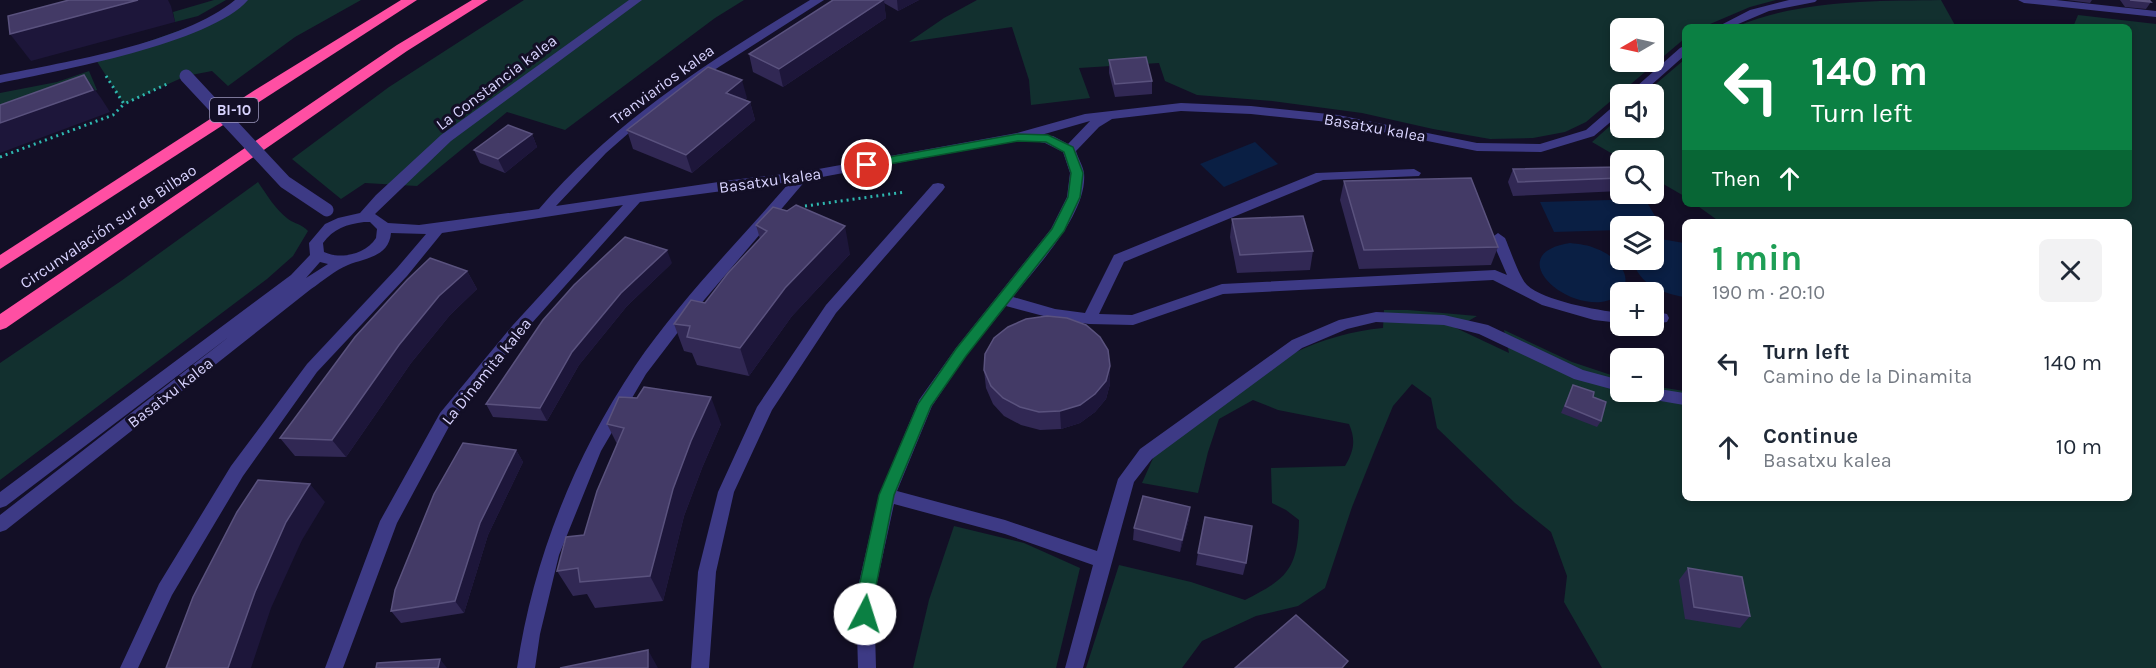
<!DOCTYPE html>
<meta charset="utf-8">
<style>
:root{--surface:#fff;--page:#f2f2f3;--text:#1f2937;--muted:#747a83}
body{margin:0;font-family:Karla,sans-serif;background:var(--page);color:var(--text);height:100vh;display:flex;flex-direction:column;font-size:22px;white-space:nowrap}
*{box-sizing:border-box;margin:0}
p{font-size:20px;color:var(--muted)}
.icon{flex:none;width:33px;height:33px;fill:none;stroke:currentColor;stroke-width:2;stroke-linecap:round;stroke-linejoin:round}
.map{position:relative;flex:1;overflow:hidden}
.side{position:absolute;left:1682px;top:219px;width:450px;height:282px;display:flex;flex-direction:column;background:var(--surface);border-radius:9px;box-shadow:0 3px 9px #0003}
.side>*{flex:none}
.guide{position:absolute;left:1682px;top:24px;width:450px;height:183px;border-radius:9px;box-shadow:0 3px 9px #0003;background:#0b8043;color:#fff;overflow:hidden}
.needle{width:39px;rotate:261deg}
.fabs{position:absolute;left:1610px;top:18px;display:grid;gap:12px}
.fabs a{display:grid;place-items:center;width:54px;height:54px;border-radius:9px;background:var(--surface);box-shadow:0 3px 9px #0003;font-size:30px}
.pin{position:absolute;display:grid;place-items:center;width:51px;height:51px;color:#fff;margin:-26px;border:3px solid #fff;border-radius:50%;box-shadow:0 2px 6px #0007}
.me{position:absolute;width:66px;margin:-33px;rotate:5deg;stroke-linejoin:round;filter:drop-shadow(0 0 4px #0008)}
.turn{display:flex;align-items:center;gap:21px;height:126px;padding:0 30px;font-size:27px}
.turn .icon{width:78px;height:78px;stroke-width:2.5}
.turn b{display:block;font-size:42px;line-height:51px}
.then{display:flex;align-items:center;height:57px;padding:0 30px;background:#0003;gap:12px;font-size:22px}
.round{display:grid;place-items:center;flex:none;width:63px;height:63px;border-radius:9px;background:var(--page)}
.head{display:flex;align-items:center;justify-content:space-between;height:102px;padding:0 30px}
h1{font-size:36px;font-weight:700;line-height:45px;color:#1e9e55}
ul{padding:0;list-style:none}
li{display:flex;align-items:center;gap:18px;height:84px;padding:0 30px}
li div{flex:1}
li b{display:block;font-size:22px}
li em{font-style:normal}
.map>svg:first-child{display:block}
</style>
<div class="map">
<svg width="2156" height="668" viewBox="0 0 2156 668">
<rect width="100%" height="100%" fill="#130f26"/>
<g fill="#12302f" fill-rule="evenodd">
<polygon points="214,0 226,0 198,16 175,22 173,12"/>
<polygon points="242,0 361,0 295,37 228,86 212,71 186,76 124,104 96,60 226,14"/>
<polygon points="524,0 744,0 715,18 565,130 507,112 417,186 365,183 341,199 292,159 389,87"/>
<path d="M 977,0 L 1776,0 L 1750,7 L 1703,27 L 1684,27 L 1684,39 L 1586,122 L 1565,132 L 1533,138 L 1490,139 L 1433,129 L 1362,113 L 1272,101 L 1197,95 L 1165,81 L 1159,63 L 1079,68 L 1090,98 L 1031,105 L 1029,80 L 1012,27 L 909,42 L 944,18 ZM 1620,28 L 1653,28 L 1653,62 L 1620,62 Z"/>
<path d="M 1941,0 L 1956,27 L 1736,27 C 1798,0 1874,1 1941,0 Z"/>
<path d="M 2078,15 L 2156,24 L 2156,668 L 1602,668 L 1564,602 L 1567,576 L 1551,532 L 1515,503 L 1437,428 L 1431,398 L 1412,384 L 1393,406 L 1376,447 L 1352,507 L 1325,588 L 1298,606 L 1256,616 L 1202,641 L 1182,668 L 1086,668 L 1119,565 L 1191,582 L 1245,600 C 1287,579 1298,569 1299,520 L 1286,510 L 1272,503 L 1271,468 L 1345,466 C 1354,451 1356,440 1349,424 L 1278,410 L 1253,400 L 1219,419 L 1208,452 L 1198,493 L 1142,483 L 1154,456 L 1294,353 C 1323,339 1352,331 1383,328 L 1384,310 L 1408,310 L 1477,316 L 1456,328 L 1509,353 L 1504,330 L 1572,362 L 1620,378 L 1620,392 L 1653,392 L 1653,386 L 1684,391 L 1684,498 L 2128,498 L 2128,222 L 1720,222 L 1695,204 L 2128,204 L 2128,27 L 2073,27 Z"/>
<polygon points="1684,60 1684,196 1653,178 1653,160 1623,160 1592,142 1620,117 1620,128 1653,128 1653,94 1644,94"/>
<polygon points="89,71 97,90 0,126 0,93 57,82"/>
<path d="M 258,182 C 267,195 275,209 288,219 C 295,224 302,224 308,231 L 293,256 L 267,279 L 0,480 L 0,363 L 121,281 Z"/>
<polygon points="954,526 1024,543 1080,568 1056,668 913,668 929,600"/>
</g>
<g fill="#0a1f44">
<polygon points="1255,142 1278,164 1224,187 1200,164"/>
<polygon points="1645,199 1662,228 1620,226 1620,230 1554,232 1540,202"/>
<path d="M 1661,239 L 1684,243 L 1684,297 C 1662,293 1638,284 1633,260 L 1653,260 L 1653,240 Z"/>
<path d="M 1570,243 C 1579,244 1589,245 1597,249 C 1614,255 1636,276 1620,292 C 1615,298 1610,301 1601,302 C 1558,306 1505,253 1570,243 Z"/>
</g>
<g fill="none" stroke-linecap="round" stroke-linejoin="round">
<g stroke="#2fb8b0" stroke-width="3" stroke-dasharray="2 4" stroke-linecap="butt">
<polyline points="106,76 124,104 167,84"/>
<polyline points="0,157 113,115 124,104"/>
<polyline points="805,206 905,192"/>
</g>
<g fill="#3d3a85" fill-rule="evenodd">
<path d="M 235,0 L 248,0 C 211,43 58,71 0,83 L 0,75 C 66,62 183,43 235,0 Z"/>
<path d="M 629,0 L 642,0 L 451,141 L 375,214 L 388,223 L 419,225 L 539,209 C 616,119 710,61 810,0 L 824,0 L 711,72 L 639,124 L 606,153 L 556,206 L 732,180 L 802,172 L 1017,133 L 1085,114 L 1181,103 L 1251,106 L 1338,115 L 1477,143 L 1540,144 L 1586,130 L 1616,104 L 1620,103 L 1620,114 L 1594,136 L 1541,152 L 1477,151 L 1338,123 L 1251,114 L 1181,111 L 1112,119 L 1099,127 L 1076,151 C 1078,158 1083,166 1084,173 C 1088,214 1036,267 1013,297 L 1055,309 L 1085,313 L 1114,255 L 1316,173 L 1414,169 L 1421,173 L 1419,176 L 1323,180 L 1124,262 L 1099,314 L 1132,315 L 1222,284 L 1495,270 L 1507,275 L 1491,238 L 1498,233 L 1505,238 C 1510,249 1519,277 1527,285 C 1544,301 1597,310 1620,313 L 1620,323 L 1594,320 L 1542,305 L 1493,280 L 1223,294 L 1133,325 L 1089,324 L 1055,319 L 1006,306 L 966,356 L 932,406 L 897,491 L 1005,520 L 1097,551 L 1118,479 L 1140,449 L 1292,340 L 1339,320 L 1376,312 L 1444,315 L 1488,325 L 1583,370 L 1620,380 L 1622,392 L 1574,379 L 1479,334 L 1444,325 L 1376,322 L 1347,329 L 1302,348 L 1152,459 L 1134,482 L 1083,668 L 1065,668 L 1093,565 L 1005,534 L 894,504 L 874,596 L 876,668 L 858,668 L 856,596 L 879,495 L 919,400 L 956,348 L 1051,229 L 1067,197 L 1070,173 L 1063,152 L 1045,143 L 1024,139 L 806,180 L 688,319 L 646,374 L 601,451 L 559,555 L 540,634 L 535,668 L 517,668 C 533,560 574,457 635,366 C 680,300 738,242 790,182 L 640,202 L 523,333 L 452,421 L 397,523 L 343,668 L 325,668 L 380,521 L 440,413 L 513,325 L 623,205 L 442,233 L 407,276 L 317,372 L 243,476 L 172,595 L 138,668 L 120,668 L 159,584 L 231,466 L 307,364 L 397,268 L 426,234 L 391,233 C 389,257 365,258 348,265 C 335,270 323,281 311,289 L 6,530 L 0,532 L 0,515 L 230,336 L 6,506 L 0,508 L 0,492 L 291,275 L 310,255 L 309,243 L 325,224 L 338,218 L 360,213 L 376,195 L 441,135 ZM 1090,121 L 1068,144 L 1053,136 L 1041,135 ZM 364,222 L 370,222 L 377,229 L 376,238 C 366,254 341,260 324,252 L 323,243 C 333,229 347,224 364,222 ZM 320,262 L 328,264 L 306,278 Z"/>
<polygon points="1789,0 1817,0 1815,2 1769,11 1731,27 1717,27 1750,10"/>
<polygon points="2018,0 2056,0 2156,11 2156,17 2024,3"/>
<polygon points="1684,46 1684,56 1641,94 1628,94 1680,48"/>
<polygon points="938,183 943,184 945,187 943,190 836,313 772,410 734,492 716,572 709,668 691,668 698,572 718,492 757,407 826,305 933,184"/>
<polygon points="1662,313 1667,314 1669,318 1667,322 1653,324 1653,314"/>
<polygon points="1653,388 1684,393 1684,405 1643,398 1637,396 1635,392 1653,392"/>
</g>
<g fill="#ff4fa3" fill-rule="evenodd">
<polygon points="401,0 417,0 0,269 0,255 255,90"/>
<polygon points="472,0 488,0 407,51 6,328 0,330 0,314 397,45"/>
</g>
<polyline stroke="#3d3a85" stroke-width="13" points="186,76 285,182 327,210"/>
</g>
<g fill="#312854">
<polygon points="833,0 919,0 898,11 884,3 886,18 783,87 753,72 749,54"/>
<polygon points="2067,0 2092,0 2090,3"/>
<polygon points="2120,0 2149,0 2151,2 2146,9 2125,7"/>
<polygon points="1109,60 1152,81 1152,94 1115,97 1109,73"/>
<polygon points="747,98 745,100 750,102 755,120 692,173 633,149 627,130"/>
<polygon points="532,134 537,147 505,173 480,163 474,150"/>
<polygon points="1620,167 1620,191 1513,196 1508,182 1513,169"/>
<polygon points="1344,181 1498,247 1491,265 1359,269 1340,200"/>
<polygon points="1232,219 1313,251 1310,270 1237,273 1230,237"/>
<polygon points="756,225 850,254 792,316 749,376 697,365 692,353 684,351 674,324 705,303 760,239"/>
<polygon points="672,263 627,306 579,365 547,421 493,417 486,404"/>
<polygon points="467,271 477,289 450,315 411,363 346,457 295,456 280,438"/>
<polygon points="1110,366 1110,384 1106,399 1095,412 1080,423 1061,429 1040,430 1021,425 1004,416 993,404 986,388 984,370"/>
<polygon points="1573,385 1601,421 1597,427 1561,413"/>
<polygon points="607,424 721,424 702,468 684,516 663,601 595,608 587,594 573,596 557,571 584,535 617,444"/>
<polygon points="516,450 523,462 488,535 464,613 401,623 391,611"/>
<polygon points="1190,507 1189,519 1180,552 1133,540 1134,528"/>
<polygon points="1198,553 1246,563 1243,575 1196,565"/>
<polygon points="1688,568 1750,616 1740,628 1685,619 1679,580"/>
</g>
<g fill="#1d163a">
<polygon points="138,0 168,0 171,6 175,22 31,61 10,34"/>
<polygon points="884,0 886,18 783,87 779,69"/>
<polygon points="897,0 919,0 898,11"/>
<polygon points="84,75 101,98 110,112 0,153 0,123"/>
<polygon points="742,80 747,98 731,111 726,93"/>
<polygon points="750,102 755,120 692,173 686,155"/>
<polygon points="532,134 537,147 505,173 498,159"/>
<polygon points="845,226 850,254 792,316 749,376 740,348 785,288"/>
<polygon points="667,250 672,263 627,306 579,365 547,421 540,408 572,352 621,293"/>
<polygon points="467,271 477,289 450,315 411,363 346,457 332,440 399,345 439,296"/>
<polygon points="1110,366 1110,384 1106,399 1095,412 1080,423 1061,429 1060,411"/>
<polygon points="711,397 721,424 702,468 684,516 663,601 650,576 673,489 691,441"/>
<polygon points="516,450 523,462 488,535 464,613 455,601 480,523"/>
<polygon points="310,484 325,502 302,540 271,608 251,668 228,668 255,592 286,522"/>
<polygon points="1190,507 1189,519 1180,552 1182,540"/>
<polygon points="648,650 658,668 648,668"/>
<polygon points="440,659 447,668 438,668"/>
</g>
<g fill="#433a66" stroke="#5a527e" stroke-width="1.5">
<polygon points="69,0 138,0 10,34 8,16"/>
<polygon points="833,0 883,0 779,69 749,54"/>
<polygon points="2130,0 2149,0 2151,2"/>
<polygon points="1146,57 1152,81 1115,84 1109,60"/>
<polygon points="708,67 742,80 726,93 750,102 686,155 627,130"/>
<polygon points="84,75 93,90 0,123 0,105"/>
<polygon points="508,125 532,134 498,159 474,150"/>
<polygon points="1620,167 1620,178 1518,182 1513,169"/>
<polygon points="1471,178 1498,247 1364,250 1344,181"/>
<polygon points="796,205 845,226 785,288 740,348 687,337 690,326 674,324 691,300 705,303 728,273 767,231 756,225 773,207 787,211"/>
<polygon points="1303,216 1313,251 1240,255 1232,219"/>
<polygon points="625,237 667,250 621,293 572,352 540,408 486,404 543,320 574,285"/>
<polygon points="430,258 467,271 439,296 399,345 332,440 280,438 355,337 407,280"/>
<polygon points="1047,316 1067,318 1086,325 1100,337 1108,350 1110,366 1106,381 1095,394 1080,405 1060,411 1039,412 1020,407 1003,398 991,386 984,370 985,354 994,338 1008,327 1026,319"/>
<polygon points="1573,385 1594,392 1593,397 1606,402 1601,421 1565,406"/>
<polygon points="644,387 711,397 691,441 673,489 650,576 580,582 578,568 557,571 566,537 584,535 597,491 624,428 607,424 619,397 637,398"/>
<polygon points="463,443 516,450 480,523 455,601 391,611 395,590 434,494"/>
<polygon points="258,480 310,484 286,522 255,592 228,668 166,668 193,597 237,512"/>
<polygon points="1143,496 1190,507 1182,540 1134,528"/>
<polygon points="1205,517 1252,526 1246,563 1198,553"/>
<polygon points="1688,568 1742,577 1750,616 1694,607"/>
<polygon points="1296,615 1348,661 1342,668 1235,668"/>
<polygon points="648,650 648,668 560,668"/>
<polygon points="440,659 438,668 376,668 377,663"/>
</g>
<polygon fill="#0b8043" stroke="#07532c" stroke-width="1.5" points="1018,134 1048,135 1073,147 1083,173 1080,197 1064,231 966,356 931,406 894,495 874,596 873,614 871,620 865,622 859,620 857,614 857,596 879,495 918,404 956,349 1052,229 1068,197 1071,173 1064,152 1046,142 1018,141 867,168 861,165 867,161"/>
<g text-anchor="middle" stroke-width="6" stroke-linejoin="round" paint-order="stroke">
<rect fill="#130f26" stroke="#9e99be" stroke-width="1.5" x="210" y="98" width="48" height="24" rx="4.5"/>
<g font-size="15" font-weight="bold" fill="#d9d4ff">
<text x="234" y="115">BI-10</text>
</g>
<g font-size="16" fill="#d9d4ff" stroke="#130f26">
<text transform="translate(496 82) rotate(-37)" y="6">La Constancia kalea</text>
<text transform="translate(662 84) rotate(-36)" y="6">Tranviarios kalea</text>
<text transform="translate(1375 127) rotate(10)" y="6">Basatxu kalea</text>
<text transform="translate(770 180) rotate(-8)" y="6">Basatxu kalea</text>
<text transform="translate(108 226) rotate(-34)" y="6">Circunvalación sur de Bilbao</text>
<text transform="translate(486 371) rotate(-51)" y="6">La Dinamita kalea</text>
<text transform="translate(170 392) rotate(-38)" y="6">Basatxu kalea</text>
</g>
</g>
</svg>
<div class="fabs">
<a><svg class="needle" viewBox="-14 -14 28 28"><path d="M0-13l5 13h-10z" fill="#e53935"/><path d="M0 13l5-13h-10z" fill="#747a83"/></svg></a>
<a><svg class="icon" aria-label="sound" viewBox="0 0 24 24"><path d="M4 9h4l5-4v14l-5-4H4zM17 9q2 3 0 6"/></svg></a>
<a><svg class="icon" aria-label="search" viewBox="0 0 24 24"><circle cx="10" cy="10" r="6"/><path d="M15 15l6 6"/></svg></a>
<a><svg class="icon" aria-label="layers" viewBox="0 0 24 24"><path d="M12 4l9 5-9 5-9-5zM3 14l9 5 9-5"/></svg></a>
<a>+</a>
<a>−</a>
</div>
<div class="pin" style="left:867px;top:165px;background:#d93025"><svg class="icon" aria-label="arrive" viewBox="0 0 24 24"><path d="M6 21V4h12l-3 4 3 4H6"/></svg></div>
<svg class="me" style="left:865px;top:614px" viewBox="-20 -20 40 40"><circle r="19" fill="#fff"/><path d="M0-13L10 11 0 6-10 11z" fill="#0b8043"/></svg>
<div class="guide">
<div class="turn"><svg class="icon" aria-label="left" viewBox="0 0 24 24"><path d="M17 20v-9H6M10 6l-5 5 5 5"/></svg><div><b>140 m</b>Turn left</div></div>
<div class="then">Then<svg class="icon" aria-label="ahead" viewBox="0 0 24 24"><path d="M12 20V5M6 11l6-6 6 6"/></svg></div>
</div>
<section class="side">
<div class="head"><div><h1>1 min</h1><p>190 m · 20:10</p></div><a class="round"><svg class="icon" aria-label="close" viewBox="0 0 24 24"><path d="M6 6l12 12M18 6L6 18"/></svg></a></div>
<ul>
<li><svg class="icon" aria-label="left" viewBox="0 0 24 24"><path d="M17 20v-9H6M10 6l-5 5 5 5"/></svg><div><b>Turn left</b><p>Camino de la Dinamita</p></div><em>140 m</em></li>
<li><svg class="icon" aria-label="ahead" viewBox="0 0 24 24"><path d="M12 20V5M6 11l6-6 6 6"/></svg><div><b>Continue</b><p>Basatxu kalea</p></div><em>10 m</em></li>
</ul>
</section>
</div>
